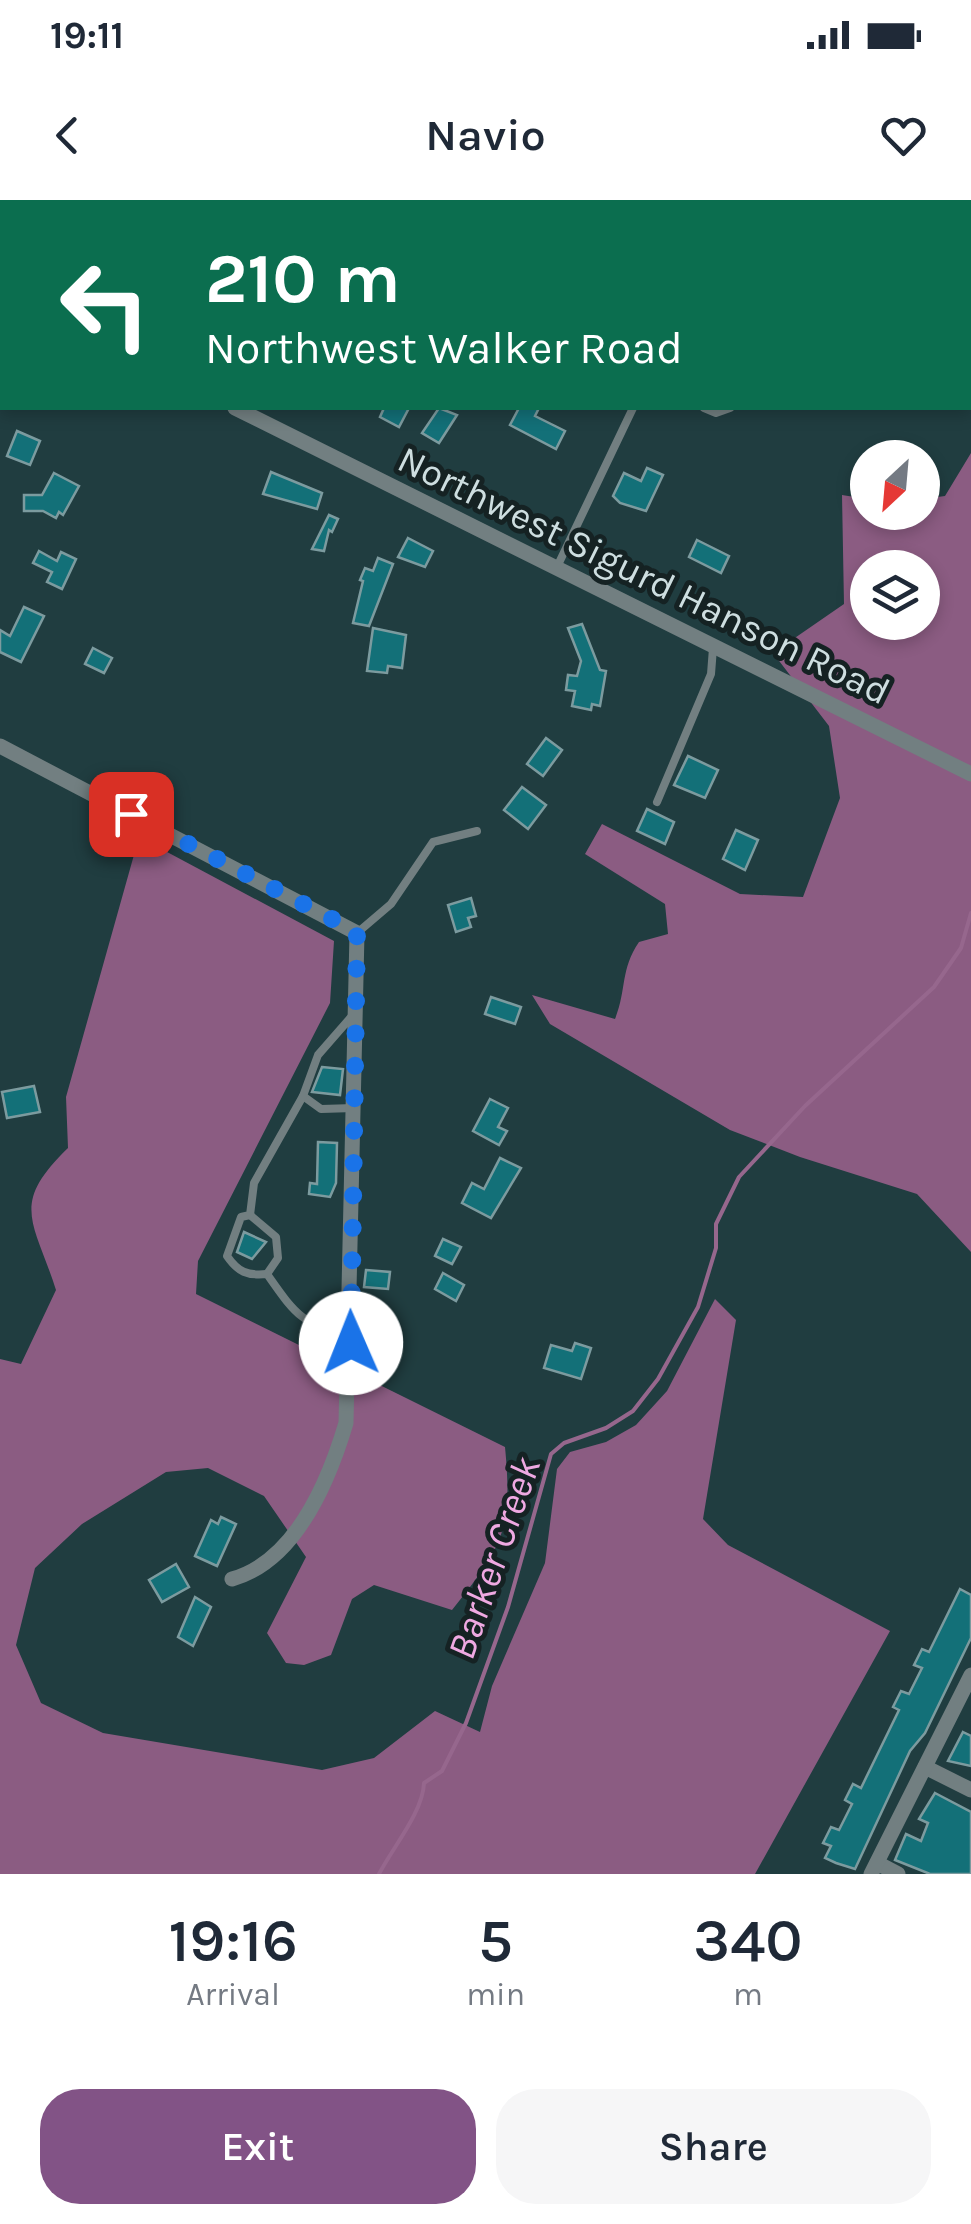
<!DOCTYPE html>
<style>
:root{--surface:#fff;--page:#f6f6f7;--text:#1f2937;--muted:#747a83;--accent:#825386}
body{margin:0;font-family:Karla,sans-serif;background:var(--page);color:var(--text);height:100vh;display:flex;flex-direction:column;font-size:38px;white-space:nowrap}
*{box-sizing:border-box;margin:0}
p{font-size:32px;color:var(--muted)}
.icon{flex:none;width:55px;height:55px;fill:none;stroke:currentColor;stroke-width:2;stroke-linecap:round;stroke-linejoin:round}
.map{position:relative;height:1674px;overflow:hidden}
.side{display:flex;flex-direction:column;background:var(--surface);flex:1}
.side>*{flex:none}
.top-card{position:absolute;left:0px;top:0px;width:972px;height:210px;box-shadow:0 5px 15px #0003;background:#0b6e4f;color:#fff;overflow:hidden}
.needle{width:65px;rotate:206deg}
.buttons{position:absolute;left:850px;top:240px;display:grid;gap:20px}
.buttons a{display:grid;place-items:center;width:90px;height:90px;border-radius:50%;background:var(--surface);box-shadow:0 5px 15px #0003;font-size:50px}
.pin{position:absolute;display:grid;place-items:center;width:85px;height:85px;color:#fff;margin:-42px;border-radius:20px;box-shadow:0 5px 15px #0006}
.me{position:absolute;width:110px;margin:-55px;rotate:359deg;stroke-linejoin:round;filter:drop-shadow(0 0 8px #0008)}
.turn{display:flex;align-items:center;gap:35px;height:210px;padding:0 40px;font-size:45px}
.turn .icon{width:130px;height:130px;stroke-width:2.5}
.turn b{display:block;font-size:70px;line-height:85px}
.eta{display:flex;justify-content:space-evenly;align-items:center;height:170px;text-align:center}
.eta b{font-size:60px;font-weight:600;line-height:70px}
.cta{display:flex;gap:20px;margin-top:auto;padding:20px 40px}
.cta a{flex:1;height:115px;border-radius:40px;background:var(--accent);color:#fff;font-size:40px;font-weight:600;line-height:115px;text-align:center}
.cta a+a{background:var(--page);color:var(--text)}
.status{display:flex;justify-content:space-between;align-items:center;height:70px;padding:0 50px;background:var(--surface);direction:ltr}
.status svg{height:28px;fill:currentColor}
header{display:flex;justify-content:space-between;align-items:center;height:130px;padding:0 40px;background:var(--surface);font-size:45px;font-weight:600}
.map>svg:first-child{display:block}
</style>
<div class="status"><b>19:11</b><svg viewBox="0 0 49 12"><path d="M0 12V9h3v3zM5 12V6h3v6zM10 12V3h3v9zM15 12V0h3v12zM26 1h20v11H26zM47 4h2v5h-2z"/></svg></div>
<header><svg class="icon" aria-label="back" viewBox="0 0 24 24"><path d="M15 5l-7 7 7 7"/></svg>Navio<svg class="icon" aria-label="heart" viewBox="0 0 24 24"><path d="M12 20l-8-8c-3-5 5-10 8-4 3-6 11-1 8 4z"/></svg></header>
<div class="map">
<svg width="971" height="1674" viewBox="0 0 971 1674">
<rect width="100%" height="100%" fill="#203d40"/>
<g fill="#8b5c82" fill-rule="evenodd">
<path d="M 971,253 L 971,1052 L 917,994 L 800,957 L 730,930 L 550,824 L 532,795 L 615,819 C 627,789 620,770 639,742 L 668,734 L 665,704 L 585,654 L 602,624 L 740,694 L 803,697 L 840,598 L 829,526 L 773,453 L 844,404 L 842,295 L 867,299 L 868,312 L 922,312 L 923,299 L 945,296 ZM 868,368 L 922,368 L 922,422 L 868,422 Z"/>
<path d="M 139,637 L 334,741 L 330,803 L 198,1061 L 196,1094 L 505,1247 C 513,1330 503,1346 452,1410 L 374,1385 L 352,1399 L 331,1455 L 304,1465 L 286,1463 L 267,1433 L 306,1357 L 264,1296 L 208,1268 L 166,1272 L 82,1324 L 35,1368 L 16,1445 L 41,1503 L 103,1533 L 322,1570 L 374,1558 L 435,1511 L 480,1532 L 492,1486 L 545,1363 L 557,1269 L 570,1252 L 606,1242 L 636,1225 L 667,1191 L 715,1099 L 736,1120 L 703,1319 L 728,1345 L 890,1431 L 755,1674 L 0,1674 L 0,1159 L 21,1164 L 56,1090 C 34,1021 9,1005 68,948 L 66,897 Z"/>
</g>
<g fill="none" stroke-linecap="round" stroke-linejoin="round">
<path stroke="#96678d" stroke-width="4" d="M 379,1674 C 393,1647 423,1612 424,1583 L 442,1571 L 466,1523 L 508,1407 L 551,1254 L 564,1243 L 606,1228 L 633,1211 L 658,1179 L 698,1107 L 716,1048 L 716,1024 L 739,977 L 805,906 L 934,787 L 961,748 L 971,713"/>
</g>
<g fill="#137078" stroke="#7c9b9f" stroke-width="2.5">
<polygon points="384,208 409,208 399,227 380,217"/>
<polygon points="439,208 457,215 439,243 422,233"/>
<polygon points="519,208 539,208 535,216 565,231 556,249 510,225"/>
<polygon points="17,231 40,241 30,265 7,256"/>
<polygon points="647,268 663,275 646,311 620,303 613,296 624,273 641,281"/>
<polygon points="271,272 322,293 317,309 263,294"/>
<polygon points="54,273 79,286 63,315 59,312 56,318 43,311 24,311 24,295 42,295"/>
<polygon points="329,315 338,319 332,332 329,330 324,351 312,349"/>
<polygon points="408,338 433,351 425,367 398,357"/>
<polygon points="697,340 729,356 721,373 689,357"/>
<polygon points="39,351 57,361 61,352 76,359 62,389 47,382 52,372 33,363"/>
<polygon points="378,358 393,364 369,426 353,423 363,381 360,380 365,368 373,371"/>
<polygon points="24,407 44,416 21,462 0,452 0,430 10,436"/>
<polygon points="582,424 600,470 606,471 600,506 592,504 591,510 572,506 575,491 566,490 568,475 577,476 581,461 568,428"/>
<polygon points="373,428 406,435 402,468 388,466 387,473 367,471"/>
<polygon points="93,448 112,458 104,473 85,464"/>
<polygon points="546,538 562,550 543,576 527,564"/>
<polygon points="688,556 718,570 705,598 674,585"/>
<polygon points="522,587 546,605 528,629 504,610"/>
<polygon points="647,609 674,622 665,644 637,631"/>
<polygon points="736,630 758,640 745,670 723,659"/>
<polygon points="471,698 476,716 468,718 471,727 456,732 448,705"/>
<polygon points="491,797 521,807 515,824 485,814"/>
<polygon points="322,867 343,869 340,895 312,892"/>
<polygon points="34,886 40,912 7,918 2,892"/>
<polygon points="490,899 508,908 498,927 507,931 499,945 473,931"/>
<polygon points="318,942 337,943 336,983 330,997 309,994 310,983 317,984"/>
<polygon points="500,958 521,968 491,1018 462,1003 472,983 484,989"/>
<polygon points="244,1032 266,1042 252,1059 237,1052"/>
<polygon points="443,1039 461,1047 452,1064 435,1056"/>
<polygon points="366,1070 390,1072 388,1089 364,1087"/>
<polygon points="443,1073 464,1085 456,1101 435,1089"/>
<polygon points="575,1143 591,1148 581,1179 544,1168 551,1145 572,1151"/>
<polygon points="221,1317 236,1324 217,1366 195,1356 211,1320 218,1324"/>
<polygon points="176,1364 189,1387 162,1402 149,1380"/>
<polygon points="960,1389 971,1395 971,1438 925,1533 910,1551 855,1669 836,1663 825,1658 831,1646 823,1643 831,1627 839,1630 852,1604 845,1600 853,1584 861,1588 899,1510 893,1507 901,1491 909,1494 922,1468 914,1465 922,1449 929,1452"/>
<polygon points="195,1397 211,1407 193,1446 178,1437"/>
<polygon points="963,1532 971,1536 971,1566 948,1561"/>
<polygon points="935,1593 971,1612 971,1674 930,1674 895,1660 906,1634 921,1641 928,1623 919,1619"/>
</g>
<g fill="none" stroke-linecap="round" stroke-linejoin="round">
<g stroke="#727f81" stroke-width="8">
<polyline points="970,127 971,128"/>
<polyline points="704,208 716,213 730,208"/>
<polyline points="557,367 633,208"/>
<polyline points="657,602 711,474 713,448"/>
<polyline points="357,733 391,704 433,642 477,631"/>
<polyline points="303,896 321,909 354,908"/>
<polyline points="250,1015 276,1037 278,1058 267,1074"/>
<path d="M 350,1130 C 305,1132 291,1108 267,1074 C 247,1076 238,1072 227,1056 L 241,1017 L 250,1015 L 254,983 L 303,896 L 318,855 L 352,816"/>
</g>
<g stroke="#727f81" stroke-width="15">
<polyline points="0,92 2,93"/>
<polyline points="235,208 971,574"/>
<path d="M 0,546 L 357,733 L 346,1223 C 329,1280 296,1361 232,1379"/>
<polyline points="925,1567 971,1590"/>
<polyline points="877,1663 898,1674"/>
<polyline points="871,1674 971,1475"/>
</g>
</g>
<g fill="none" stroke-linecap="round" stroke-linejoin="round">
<polyline stroke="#1a73e8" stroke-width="18" stroke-dasharray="0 32.4" points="131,614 357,732 351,1143"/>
</g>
<g text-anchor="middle" stroke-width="10" stroke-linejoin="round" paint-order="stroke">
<g font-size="38" fill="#cedee0" stroke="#152223">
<text transform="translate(644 375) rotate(26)" y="13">Northwest Sigurd Hanson Road</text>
</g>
<g font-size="40" font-style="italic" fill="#efa9e2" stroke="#152223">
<text transform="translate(493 1358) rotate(-71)" y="14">Barker Creek</text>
</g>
</g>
</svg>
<div class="buttons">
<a><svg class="needle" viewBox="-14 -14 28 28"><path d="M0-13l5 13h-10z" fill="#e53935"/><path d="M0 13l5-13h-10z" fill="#747a83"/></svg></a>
<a><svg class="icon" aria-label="layers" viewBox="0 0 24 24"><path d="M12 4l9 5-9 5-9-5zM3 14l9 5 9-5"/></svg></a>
</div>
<div class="pin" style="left:131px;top:614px;background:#d93025"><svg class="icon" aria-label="arrive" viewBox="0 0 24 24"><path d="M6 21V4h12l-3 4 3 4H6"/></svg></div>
<svg class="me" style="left:351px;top:1143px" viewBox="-20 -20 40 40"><circle r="19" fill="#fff"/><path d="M0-13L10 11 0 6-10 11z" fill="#1a73e8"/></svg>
<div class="top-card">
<div class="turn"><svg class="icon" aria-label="left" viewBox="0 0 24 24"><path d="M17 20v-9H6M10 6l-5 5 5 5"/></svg><div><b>210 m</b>Northwest Walker Road</div></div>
</div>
</div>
<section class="side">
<div class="eta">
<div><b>19:16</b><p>Arrival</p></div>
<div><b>5</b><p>min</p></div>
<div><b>340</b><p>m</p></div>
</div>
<div class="cta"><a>Exit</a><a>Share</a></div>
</section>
